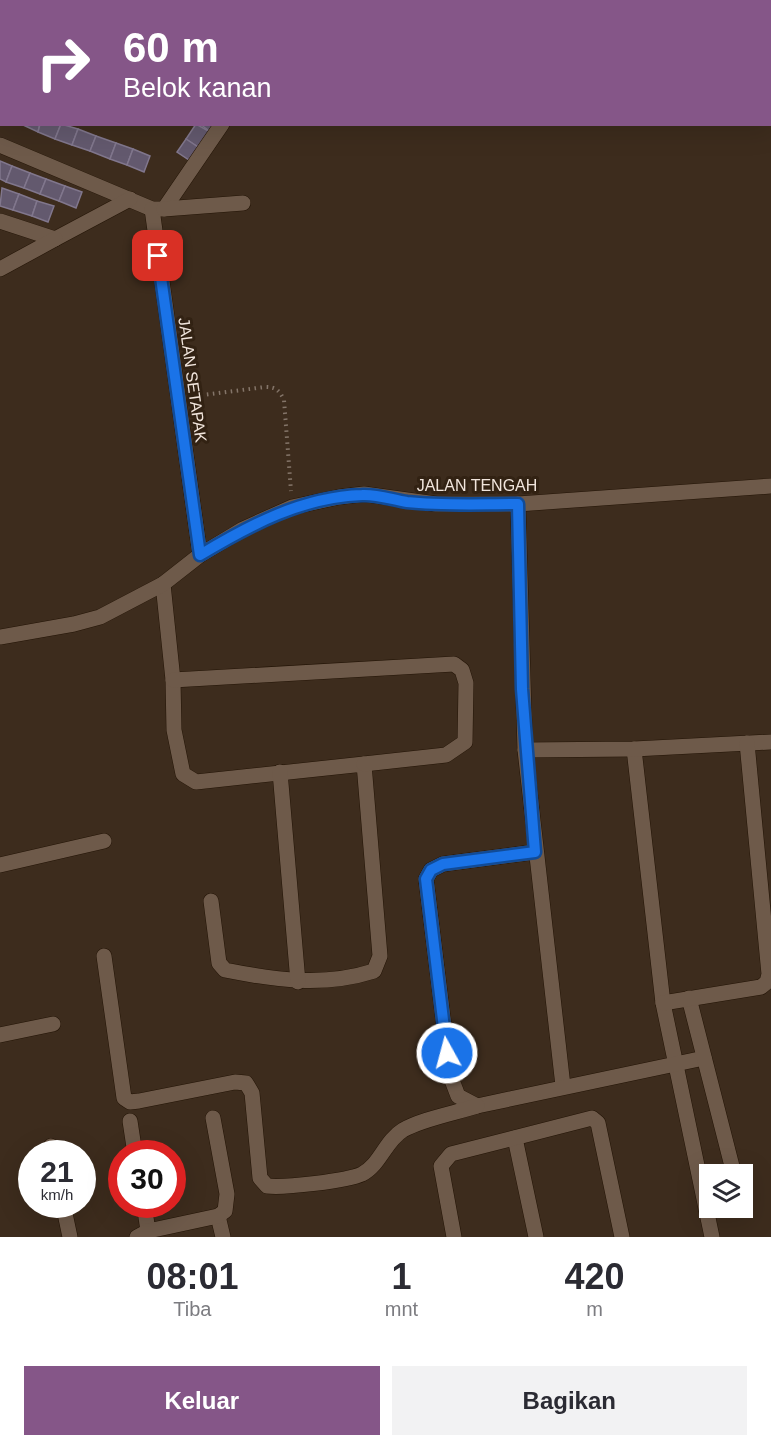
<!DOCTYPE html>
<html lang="id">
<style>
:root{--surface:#fff;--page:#f2f2f3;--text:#2b2b33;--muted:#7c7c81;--accent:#855688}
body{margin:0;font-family:Arial,sans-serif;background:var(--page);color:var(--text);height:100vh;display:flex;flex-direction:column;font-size:22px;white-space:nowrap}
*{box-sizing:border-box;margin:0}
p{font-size:20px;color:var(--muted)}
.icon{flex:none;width:33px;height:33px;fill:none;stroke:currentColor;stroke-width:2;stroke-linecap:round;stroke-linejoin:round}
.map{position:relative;height:1237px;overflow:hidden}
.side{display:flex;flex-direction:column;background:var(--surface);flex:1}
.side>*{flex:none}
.banner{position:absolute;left:0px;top:0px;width:771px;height:126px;box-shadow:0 6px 24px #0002;background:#855688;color:#fff;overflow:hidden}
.buttons{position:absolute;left:699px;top:1164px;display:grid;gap:12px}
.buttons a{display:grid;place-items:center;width:54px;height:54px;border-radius:0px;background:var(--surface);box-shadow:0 6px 24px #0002;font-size:30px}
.speed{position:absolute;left:18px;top:1140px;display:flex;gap:12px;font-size:30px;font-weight:700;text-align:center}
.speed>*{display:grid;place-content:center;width:78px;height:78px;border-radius:50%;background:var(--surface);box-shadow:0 6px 24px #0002;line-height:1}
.speed small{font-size:15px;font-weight:400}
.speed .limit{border:9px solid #d22;background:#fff;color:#111}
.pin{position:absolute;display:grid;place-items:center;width:51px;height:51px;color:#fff;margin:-26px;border-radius:12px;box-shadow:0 3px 9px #0006}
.me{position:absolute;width:66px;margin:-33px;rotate:353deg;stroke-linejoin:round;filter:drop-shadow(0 0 4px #0008)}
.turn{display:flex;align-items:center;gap:21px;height:126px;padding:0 24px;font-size:27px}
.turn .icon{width:78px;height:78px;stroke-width:2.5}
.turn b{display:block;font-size:42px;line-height:51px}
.eta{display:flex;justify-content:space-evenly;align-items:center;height:102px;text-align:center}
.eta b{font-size:36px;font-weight:600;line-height:42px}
.button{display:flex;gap:12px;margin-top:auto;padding:12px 24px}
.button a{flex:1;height:69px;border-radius:0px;background:var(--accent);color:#fff;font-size:24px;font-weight:600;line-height:69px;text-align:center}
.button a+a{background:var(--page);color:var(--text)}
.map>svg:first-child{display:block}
</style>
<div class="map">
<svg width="771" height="1237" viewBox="0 0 771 1237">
<rect width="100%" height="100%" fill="#3d2c1d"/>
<g fill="#63596e" stroke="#81778d" stroke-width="1.5">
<polygon points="0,18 2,19 2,43 0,43"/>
<polygon points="21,124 40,124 38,132"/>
<polygon points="40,124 61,124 55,139 38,132"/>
<polygon points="61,124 78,129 72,145 55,139"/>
<polygon points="196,124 212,133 201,149 186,139"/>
<polygon points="200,124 218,124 212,133"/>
<polygon points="78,129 96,136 90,151 72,145"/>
<polygon points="96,136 116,143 110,159 90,151"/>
<polygon points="186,139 201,149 192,162 177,152"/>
<polygon points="116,143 133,149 127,165 110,159"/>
<polygon points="133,149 150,156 144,172 127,165"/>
<polygon points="0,161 12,166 6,182 0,179"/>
<polygon points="12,166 30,173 24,188 6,182"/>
<polygon points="30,173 46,179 40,194 24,188"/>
<polygon points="46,179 65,186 59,201 40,194"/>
<polygon points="65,186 82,192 76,208 59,201"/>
<polygon points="2,188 19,194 13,210 0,206"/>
<polygon points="19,194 37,201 32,216 13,210"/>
<polygon points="37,201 54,206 48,222 32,216"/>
</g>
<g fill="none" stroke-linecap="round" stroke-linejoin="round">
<defs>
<g id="minor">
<polyline points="653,0 654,2"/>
<polyline points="770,17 771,18"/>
<polyline points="0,145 152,209 164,209 222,124"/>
<polyline points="152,209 200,555"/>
<polyline points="164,209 243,203"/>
<polyline points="0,221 55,239 130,199"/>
<polyline points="0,269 55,239"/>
<polyline points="518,504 525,750 563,1086"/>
<path d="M 163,584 L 173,680 L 174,730 L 183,774 L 196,782 L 364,764 L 380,956 L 374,971 C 324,987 275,980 225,970 L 219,963 L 211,901"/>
<polyline points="173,680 454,664 462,670 466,683 465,742 446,755 364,764"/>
<polyline points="634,749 663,1003 712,1237"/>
<polyline points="525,750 634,749 771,742"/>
<polyline points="280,772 298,982"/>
<polyline points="535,852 443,864 431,870 426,879 450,1075 458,1096 477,1106 704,1058"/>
<polyline points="0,865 104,841"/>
<path d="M 104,956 L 124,1098 L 130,1102 L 139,1101 L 235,1082 L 246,1083 L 252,1093 L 260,1178 L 267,1186 C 284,1188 347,1181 362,1174 C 380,1165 385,1141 403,1130 C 422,1119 455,1113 477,1106"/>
<polyline points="689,998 734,1174"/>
<polyline points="663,1003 761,987 767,982 769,974 747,743"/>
<polyline points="0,1035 53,1024"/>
<polyline points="130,1121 135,1154"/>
<polyline points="515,1138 536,1237"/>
<polyline points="51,1146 52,1154"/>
<polyline points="63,1204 70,1237"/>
<polyline points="144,1204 148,1231"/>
<polyline points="218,1216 223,1237"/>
<polyline points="137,1237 148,1231 218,1216 225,1211 227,1194 213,1118"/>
<polyline points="454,1237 441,1166 451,1154 592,1118 598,1123 622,1237"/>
</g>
<polyline id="secondary" points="0,637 74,624 100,617 163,584 200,555 243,529 292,507 339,497 364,494 436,504 518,504 771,486"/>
</defs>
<use href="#minor" stroke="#231406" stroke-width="16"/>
<use href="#secondary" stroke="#231406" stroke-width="16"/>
<path stroke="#847569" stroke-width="4" stroke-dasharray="1.5 4.5" stroke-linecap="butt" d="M 195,396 L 265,387 C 276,387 279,390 284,400 L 291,491"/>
<use href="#minor" stroke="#6e5a4a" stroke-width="15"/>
<use href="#secondary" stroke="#6e5a4a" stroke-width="15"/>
</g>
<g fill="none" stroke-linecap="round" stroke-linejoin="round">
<defs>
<path id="route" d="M 158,256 L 200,555 C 250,525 302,497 362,495 C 377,494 393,500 407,502 C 444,506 481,504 518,504 L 522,689 L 535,852 L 443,864 L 431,870 L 426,879 L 447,1053"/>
</defs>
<use href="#route" stroke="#114b97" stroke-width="15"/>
<use href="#route" stroke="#1a73e8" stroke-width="10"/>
</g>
<g text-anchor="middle" stroke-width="6" stroke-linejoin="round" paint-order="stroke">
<g font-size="16" fill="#f1e5dc" stroke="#322213">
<text transform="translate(193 380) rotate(82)" y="6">JALAN SETAPAK</text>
<text x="477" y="491">JALAN TENGAH</text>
</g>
</g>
</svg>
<div class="buttons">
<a><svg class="icon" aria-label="layers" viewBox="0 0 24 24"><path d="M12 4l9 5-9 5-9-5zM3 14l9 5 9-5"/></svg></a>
</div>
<div class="speed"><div>21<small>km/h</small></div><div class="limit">30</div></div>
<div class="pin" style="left:158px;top:256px;background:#d93025"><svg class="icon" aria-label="arrive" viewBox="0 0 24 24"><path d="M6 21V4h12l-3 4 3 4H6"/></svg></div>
<svg class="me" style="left:447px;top:1053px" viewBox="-20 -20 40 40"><circle r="17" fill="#1a73e8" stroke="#fff" stroke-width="3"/><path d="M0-11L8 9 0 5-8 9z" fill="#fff"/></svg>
<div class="banner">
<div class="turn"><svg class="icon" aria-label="right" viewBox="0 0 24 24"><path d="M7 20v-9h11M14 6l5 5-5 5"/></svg><div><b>60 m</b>Belok kanan</div></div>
</div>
</div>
<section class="side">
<div class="eta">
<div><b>08:01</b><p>Tiba</p></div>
<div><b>1</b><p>mnt</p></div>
<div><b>420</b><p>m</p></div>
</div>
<div class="button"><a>Keluar</a><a>Bagikan</a></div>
</section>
